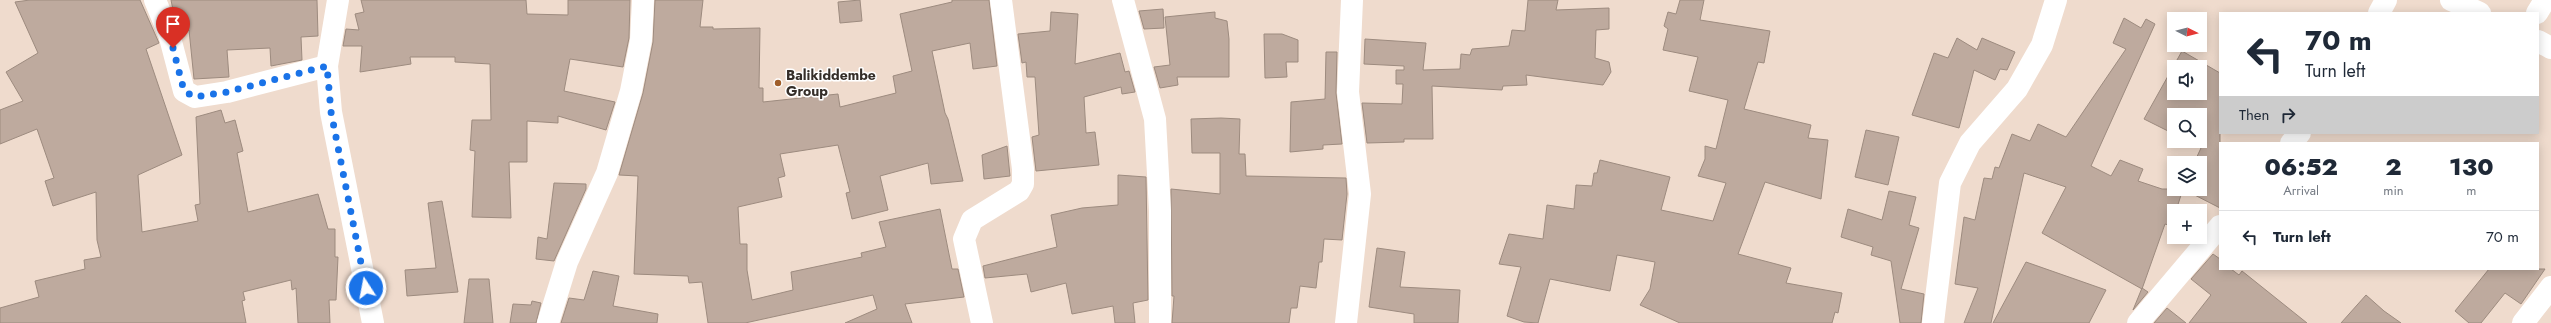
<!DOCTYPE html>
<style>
:root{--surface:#fff;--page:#f6f6f7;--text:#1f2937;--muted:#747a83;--line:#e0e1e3}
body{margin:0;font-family:Jost,sans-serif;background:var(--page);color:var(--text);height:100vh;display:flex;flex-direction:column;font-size:15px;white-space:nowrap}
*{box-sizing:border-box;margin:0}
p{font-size:13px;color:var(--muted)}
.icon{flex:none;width:22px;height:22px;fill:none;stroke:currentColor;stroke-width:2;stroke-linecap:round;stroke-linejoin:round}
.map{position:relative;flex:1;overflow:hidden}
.panel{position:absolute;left:2219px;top:142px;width:320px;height:128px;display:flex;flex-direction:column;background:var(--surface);border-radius:0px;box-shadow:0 2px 10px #0003}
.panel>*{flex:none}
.hud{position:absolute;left:2219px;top:12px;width:320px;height:122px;border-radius:0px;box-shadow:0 2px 10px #0003;background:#fff;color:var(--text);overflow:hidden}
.needle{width:26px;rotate:96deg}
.fabs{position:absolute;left:2167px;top:12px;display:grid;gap:8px}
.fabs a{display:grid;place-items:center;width:40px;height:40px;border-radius:0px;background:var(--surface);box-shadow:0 2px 10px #0003;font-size:20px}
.pin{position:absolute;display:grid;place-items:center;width:34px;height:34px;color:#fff;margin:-41px -17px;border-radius:50% 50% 50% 0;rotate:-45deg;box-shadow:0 0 4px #0007}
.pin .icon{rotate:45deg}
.me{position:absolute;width:44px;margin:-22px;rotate:349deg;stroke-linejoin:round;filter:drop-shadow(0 0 3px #0008)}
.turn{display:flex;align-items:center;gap:14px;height:84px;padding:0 20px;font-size:18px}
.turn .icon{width:52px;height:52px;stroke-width:2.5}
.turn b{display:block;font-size:28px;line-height:34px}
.then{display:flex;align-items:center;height:38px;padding:0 20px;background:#0003;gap:8px;font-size:15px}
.eta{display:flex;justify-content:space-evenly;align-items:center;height:68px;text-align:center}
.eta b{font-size:24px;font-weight:800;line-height:28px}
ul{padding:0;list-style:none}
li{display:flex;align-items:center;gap:12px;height:52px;padding:0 20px;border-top:1px solid var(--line)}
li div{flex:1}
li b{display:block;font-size:15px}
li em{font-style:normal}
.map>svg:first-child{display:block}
</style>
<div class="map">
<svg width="2551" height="323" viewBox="0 0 2551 323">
<rect width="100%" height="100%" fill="#efdbcd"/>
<g fill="#beaa9e" stroke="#9d8b7f" fill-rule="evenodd">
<polygon points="30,0 140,0 159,43 146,49 182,155 138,175 142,232 198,221 195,205 200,204 196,117 221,110 225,123 235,120 243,151 237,153 248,212 318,194 328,229 335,229 335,257 338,257 336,300 329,300 330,323 298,323 296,288 292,290 291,280 243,292 245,300 242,301 246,323 0,323 0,308 39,297 35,281 85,269 84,260 101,257 97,240 96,192 53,206 45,181 54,178 37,129 0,144 0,110 23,101 6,72 38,53 15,2"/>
<polygon points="171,0 317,0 318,36 301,37 302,60 271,66 270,48 227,50 229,77 194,79 189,30 182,33 173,10"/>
<polygon points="361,0 526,0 527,14 568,15 568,0 630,0 629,38 623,67 570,59 564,91 615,102 606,130 558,116 558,123 527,121 527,162 509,162 511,218 472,217 475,151 470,150 472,120 491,120 490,64 455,62 455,57 410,57 411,64 360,72 362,46 343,46 346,29 359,30 355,14 364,12"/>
<polygon points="655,0 703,0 700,27 713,27 713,29 760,28 759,88 763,88 763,102 838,94 840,107 896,93 893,76 912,71 900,14 952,2 952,0 989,0 997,66 973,69 970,43 932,51 945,113 948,119 963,181 931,184 928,163 880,176 888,210 852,219 846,193 850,192 838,145 780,154 785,176 778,178 782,197 738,207 740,244 747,244 747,270 752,300 793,290 791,272 862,257 861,253 886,247 879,222 940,209 952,269 958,269 964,297 905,304 912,323 845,323 877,309 873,295 745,323 708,323 702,282 689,283 688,276 634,274 638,176 619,175 643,93 653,42"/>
<polygon points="860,0 862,21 840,23 838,2"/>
<polygon points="1528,0 1558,0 1556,10 1609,8 1609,29 1596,30 1595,58 1609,62 1611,72 1603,85 1526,75 1527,85 1503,86 1502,90 1432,86 1433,139 1404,139 1404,142 1367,143 1362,103 1402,104 1403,84 1396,84 1396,70 1404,70 1404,66 1364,64 1365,39 1426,43 1423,70 1460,69 1461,54 1470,55 1472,49 1509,46 1512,30 1525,31"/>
<polygon points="1680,0 1704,0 1700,20 1770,31 1764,63 1758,62 1744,109 1811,125 1808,138 1828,140 1821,199 1765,182 1738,254 1791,268 1786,283 1842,293 1838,313 1835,312 1832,323 1680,323 1640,305 1650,289 1655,262 1617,255 1610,291 1550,279 1538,323 1524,322 1507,316 1521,267 1499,264 1509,234 1543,239 1547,205 1574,209 1576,185 1592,186 1594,173 1597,173 1600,160 1670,177 1661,210 1713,221 1726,183 1698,176 1705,159 1705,146 1716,149 1728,100 1689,91 1698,57 1663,50 1668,29 1664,26 1668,12 1676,14"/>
<polygon points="1163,9 1164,28 1144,29 1139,11"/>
<polygon points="1051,12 1078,14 1075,64 1120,53 1125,72 1129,71 1135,92 1122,94 1121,87 1084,97 1086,133 1095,132 1099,165 1036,171 1032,137 1039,135 1035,77 1027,77 1026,62 1022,63 1018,34 1050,31"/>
<polygon points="1215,12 1215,18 1227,21 1229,39 1229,77 1177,77 1178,85 1160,88 1154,67 1170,65 1165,17"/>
<path d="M 2124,18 L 2141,28 L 2146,19 L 2155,24 L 2091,166 L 2111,176 L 2120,160 L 2143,169 L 2138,181 L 2162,189 L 2200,189 L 2200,163 L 2194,163 L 2201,148 L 2187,141 L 2200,141 L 2200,115 L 2174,115 L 2174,134 L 2144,119 L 2182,51 L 2220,73 L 2220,208 L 2183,189 L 2171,226 L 2165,224 L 2142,289 L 2042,233 L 2066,187 L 2024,173 L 1991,323 L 1964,323 L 1978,288 L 1955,284 L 1964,217 L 1975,220 L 1984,178 L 1992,179 L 1995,167 L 1999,168 L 2012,134 L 2030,141 L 2038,124 L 2066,137 L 2126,49 L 2113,43 ZM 2174,67 L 2200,67 L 2200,93 L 2174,93 Z"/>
<polygon points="1264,34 1282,34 1298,40 1298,62 1286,62 1287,77 1265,78"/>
<polygon points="1957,38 1977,50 1982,38 2015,52 2007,70 2000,69 1995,80 1974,70 1959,128 1912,115 1934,53 1948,58"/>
<polygon points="1326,52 1337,52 1336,93 1342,144 1323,145 1323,149 1290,152 1291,102 1325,99"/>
<polygon points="1221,118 1240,119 1239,154 1245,154 1246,176 1346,178 1347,194 1342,240 1324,239 1322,262 1319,262 1316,288 1300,286 1297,308 1291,308 1289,323 1172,323 1174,296 1172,296 1171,189 1220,194 1220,153 1192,153 1191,119"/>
<polygon points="1866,130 1899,137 1888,185 1855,177"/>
<polygon points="1007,146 1010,176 984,179 982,155"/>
<polygon points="1118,175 1146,177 1148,300 1133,303 1135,323 1115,323 1113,306 1072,314 1066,283 1031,292 1027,274 985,278 983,266 1057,247 1051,215 1082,208 1118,205"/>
<polygon points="554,183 586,184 586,189 554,261 536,259 538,237 547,239"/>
<polygon points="1889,191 1916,197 1909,225 1919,228 1901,289 1924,294 1921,323 1900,323 1891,261 1871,255 1873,247 1841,237 1848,209 1882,220"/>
<polygon points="442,201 458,292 407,296 405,270 436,268 428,203"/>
<polygon points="1377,248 1405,252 1400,287 1460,290 1458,323 1414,323 1414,314 1369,307"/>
<polygon points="2213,254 2220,259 2220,269 2231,269 2239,275 2242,271 2307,323 2189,323 2211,295 2191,279"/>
<polygon points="2026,262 2106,290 2089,323 1993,323"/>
<polygon points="2489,269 2545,269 2521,304 2505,293 2481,323 2469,323 2455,311"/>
<polygon points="593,271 619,276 613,306 658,314 657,323 561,323 569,298 584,300"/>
<polygon points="469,279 489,279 493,323 464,323"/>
<polygon points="2142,288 2148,292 2133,310"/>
<polygon points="2366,295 2384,311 2401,323 2341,323"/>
<polygon points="532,301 541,303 536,323 510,323 513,304 531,305"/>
<polygon points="2167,308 2186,323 2154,323"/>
</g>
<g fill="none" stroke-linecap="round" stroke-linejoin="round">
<g stroke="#fff" stroke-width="22">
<polyline points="155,0 169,34 184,91 195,97 227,92 327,66"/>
<polyline points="338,0 327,66 331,112 373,323"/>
<polyline points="1123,0 1155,119 1160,211 1160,323"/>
<polyline points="2451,0 2480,13"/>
<polyline points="2379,13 2386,0"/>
<polyline points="2537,13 2545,0"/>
<polyline points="2538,41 2551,48"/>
<polyline points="2291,143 2300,133"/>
<polyline points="548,323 567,262 607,173 631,91 641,40 643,0"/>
<polyline points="982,323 964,239 972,220 1019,191 1023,184 1023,169 1001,0"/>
<polyline points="1346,323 1360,194 1348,92 1352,0"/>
<polyline points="1933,323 1950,183 1970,143 2017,89 2042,45 2056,0"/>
<polyline points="2138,323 2220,226"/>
<polyline points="2523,323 2551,287"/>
</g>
</g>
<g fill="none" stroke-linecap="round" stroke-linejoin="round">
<polyline stroke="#1a73e8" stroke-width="7" stroke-dasharray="0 12.6" points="173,48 184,91 195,97 227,92 327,66 331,112 366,288"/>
</g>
<circle fill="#a05e2a" stroke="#fff" stroke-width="1.5" cx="778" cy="83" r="4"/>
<g text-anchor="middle" stroke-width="3" stroke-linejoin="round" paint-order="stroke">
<g font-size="14" font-weight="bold" fill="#352e29" stroke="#fff" text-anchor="start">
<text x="786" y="80">Balikiddembe<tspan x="786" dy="16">Group</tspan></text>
</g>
</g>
</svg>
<div class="fabs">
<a><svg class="needle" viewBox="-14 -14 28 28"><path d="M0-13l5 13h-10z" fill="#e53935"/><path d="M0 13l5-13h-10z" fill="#747a83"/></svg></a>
<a><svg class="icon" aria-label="sound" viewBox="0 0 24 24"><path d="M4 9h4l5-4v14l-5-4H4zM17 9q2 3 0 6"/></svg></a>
<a><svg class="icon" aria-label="search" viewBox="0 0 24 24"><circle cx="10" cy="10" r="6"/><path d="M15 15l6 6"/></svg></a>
<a><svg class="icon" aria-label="layers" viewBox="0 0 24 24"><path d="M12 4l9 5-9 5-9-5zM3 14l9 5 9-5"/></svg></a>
<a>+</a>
</div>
<div class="pin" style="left:173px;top:48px;background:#d93025"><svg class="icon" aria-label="arrive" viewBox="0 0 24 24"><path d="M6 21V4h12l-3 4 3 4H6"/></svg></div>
<svg class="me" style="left:366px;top:288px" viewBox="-20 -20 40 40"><circle r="17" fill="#1a73e8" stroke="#fff" stroke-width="3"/><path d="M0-11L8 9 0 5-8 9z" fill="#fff"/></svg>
<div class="hud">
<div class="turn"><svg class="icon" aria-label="left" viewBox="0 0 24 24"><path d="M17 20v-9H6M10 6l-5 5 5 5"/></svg><div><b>70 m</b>Turn left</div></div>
<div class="then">Then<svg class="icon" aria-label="right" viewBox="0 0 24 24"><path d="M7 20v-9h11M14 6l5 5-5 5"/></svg></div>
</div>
<section class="panel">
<div class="eta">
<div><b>06:52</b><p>Arrival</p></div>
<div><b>2</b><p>min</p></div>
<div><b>130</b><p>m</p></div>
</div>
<ul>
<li><svg class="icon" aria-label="left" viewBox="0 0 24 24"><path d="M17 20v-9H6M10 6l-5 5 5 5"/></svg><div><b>Turn left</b></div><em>70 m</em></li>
</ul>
</section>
</div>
